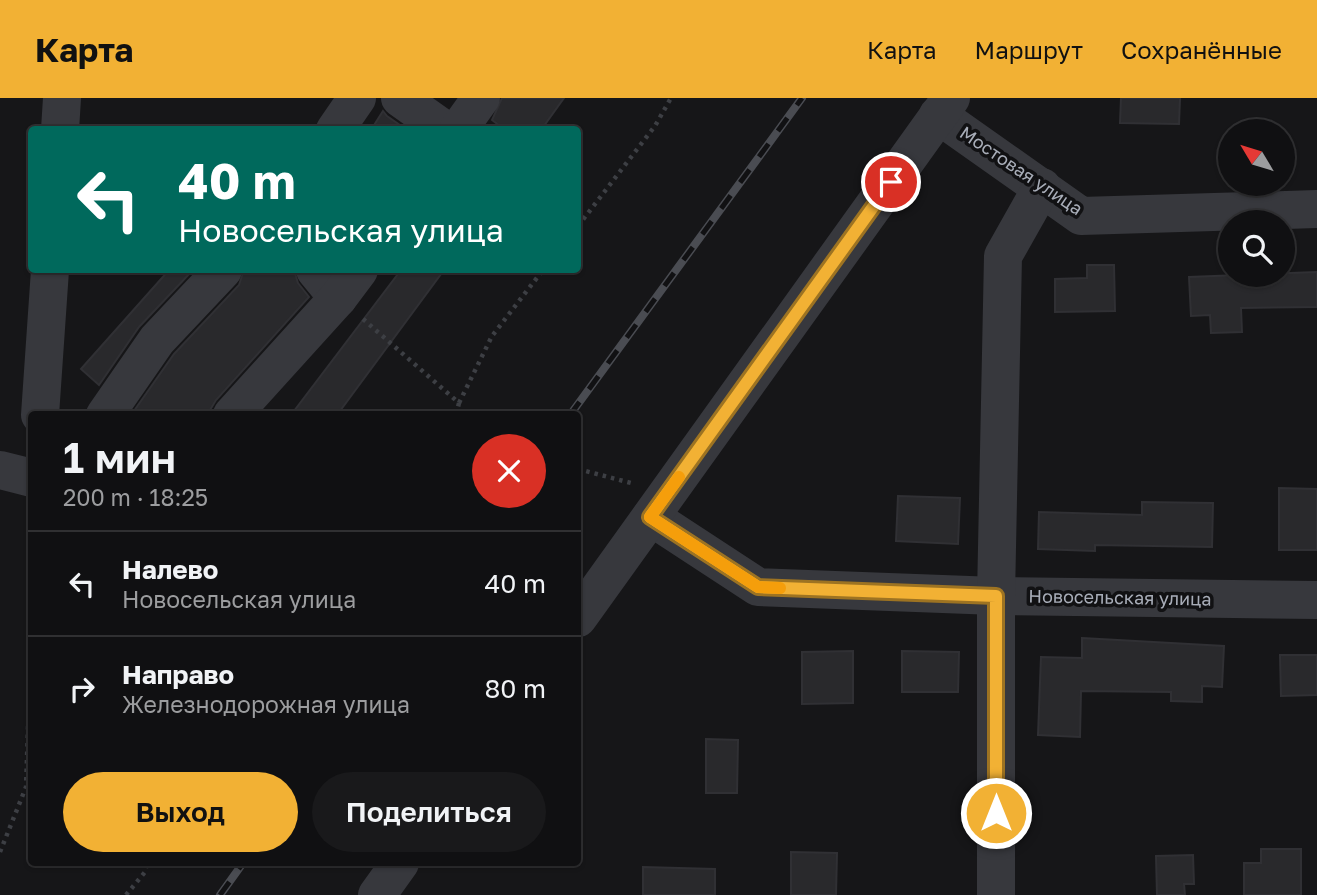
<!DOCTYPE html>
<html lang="ru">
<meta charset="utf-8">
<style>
:root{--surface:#101012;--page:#19191b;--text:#f1f3f6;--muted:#9c9d9f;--line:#303032;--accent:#f2b134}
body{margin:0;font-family:"Golos Text",sans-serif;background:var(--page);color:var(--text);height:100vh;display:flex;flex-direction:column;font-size:26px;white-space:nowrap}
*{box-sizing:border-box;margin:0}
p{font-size:23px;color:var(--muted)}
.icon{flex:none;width:38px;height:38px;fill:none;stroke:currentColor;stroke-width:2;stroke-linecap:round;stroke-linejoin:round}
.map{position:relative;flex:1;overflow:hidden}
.drawer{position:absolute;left:28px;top:313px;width:553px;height:455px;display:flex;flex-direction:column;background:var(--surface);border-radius:7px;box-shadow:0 2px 5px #0004,0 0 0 2px var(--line)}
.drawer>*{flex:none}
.guide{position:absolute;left:28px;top:28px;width:553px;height:147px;border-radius:7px;box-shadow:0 2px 5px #0004,0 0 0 2px var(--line);background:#00695c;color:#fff;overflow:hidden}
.needle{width:46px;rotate:308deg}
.fabs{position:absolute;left:1218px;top:21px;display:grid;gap:14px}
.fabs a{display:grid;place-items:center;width:77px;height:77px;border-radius:50%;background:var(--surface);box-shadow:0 2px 5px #0004,0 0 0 2px var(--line);font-size:35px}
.pin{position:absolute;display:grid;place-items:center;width:60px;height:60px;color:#fff;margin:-30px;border:4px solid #fff;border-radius:50%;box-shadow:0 2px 7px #0007}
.me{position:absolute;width:77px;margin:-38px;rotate:0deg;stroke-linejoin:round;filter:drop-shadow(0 0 5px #0008)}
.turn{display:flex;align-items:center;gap:24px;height:147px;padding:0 35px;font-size:32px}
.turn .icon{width:91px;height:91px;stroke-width:2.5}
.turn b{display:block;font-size:49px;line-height:60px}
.round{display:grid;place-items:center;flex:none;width:74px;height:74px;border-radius:37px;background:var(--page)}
.summary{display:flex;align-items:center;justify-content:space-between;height:119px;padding:0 35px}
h1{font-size:42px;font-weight:600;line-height:52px}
.primary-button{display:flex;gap:14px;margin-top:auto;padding:14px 35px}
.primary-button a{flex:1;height:80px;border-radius:42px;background:var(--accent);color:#111;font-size:28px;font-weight:600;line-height:80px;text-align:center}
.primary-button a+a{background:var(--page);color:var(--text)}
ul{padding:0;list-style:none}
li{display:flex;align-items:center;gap:21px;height:105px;padding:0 35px;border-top:2px solid var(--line)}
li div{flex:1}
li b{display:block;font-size:26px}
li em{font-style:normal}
header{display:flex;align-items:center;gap:42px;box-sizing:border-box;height:98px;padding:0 35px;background:var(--accent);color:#111}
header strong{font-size:33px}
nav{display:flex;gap:38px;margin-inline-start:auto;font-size:24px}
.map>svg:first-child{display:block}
</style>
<header>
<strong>Карта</strong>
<nav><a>Карта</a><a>Маршрут</a><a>Сохранённые</a></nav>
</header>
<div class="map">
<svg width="1317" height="797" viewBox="0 0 1317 797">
<rect width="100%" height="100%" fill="#161618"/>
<g fill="#29292c" stroke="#303034" stroke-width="2">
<polygon points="502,0 564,0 541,32 505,32 492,22"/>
<polygon points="1121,0 1180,0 1179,26 1120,25"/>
<polygon points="383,13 387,18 407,32 371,32"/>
<polygon points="1087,167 1114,167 1115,213 1055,214 1055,181 1087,180"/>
<polygon points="169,172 193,172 139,229 99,287 81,271"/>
<polygon points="244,172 294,172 298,185 309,199 216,302 207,317 138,317 134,313 174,256 239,187"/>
<polygon points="401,172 444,172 337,317 291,317"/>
<polygon points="1317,174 1317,209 1241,210 1242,234 1211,235 1210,217 1191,218 1189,179"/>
<polygon points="1279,390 1317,391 1317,452 1279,452"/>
<polygon points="898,398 960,400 958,446 896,443"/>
<polygon points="1142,404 1213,405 1212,449 1095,447 1095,453 1038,451 1039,414 1142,417"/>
<polygon points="1082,540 1224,548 1222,589 1202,588 1202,604 1171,603 1171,594 1081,593 1080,639 1038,637 1041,559 1082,560"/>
<polygon points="853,553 853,605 802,606 802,554"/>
<polygon points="902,553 959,554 958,594 902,594"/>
<polygon points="1280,557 1317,557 1317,597 1281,598"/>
<polygon points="706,641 738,642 737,695 706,695"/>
<polygon points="1261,751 1301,751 1301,797 1244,797 1244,765 1261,765"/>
<polygon points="791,754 837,755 836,797 791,797"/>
<polygon points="1193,757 1194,786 1184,786 1185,797 1157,797 1156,758"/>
<polygon points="643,769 715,771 715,797 643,797"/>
</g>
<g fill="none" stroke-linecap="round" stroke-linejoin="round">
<g stroke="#3d3f44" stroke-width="4.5" stroke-dasharray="3.5 5" stroke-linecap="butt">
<polyline points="578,128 655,28 671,0"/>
<polyline points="363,221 459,305 456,317"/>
<polyline points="459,305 492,238 543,172"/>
<polyline points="578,371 631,385"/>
<polyline points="0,754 26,689 32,512"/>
<polyline points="126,797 145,774 147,765"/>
</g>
<g stroke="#37383d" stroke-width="38">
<polyline points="400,0 445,32"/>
<polyline points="938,17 1081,118 1317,111"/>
<polyline points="60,32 62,0"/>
<polyline points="335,32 357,0"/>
<polyline points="458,32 481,0"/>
<polyline points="315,172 338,200"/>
<polyline points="40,317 50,172"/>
<polyline points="105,317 157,242 223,172"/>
<polyline points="232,317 338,200 359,172"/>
<polyline points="0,372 32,380"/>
<polyline points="651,419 758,489 996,498 1317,502"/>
<polyline points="578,520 951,0"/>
<polyline points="377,797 400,765"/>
<polyline points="996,797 996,498 1003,158 1042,89"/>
</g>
<defs>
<g id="rail">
<polyline points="570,317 802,0"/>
<polyline points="220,797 243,765"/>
</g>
</defs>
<use href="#rail" stroke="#4a4c52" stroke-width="8"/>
<use href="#rail" stroke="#111113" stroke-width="5" stroke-dasharray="16" stroke-linecap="butt"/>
</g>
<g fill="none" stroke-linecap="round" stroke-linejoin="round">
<defs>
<polyline id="route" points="891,84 650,419 758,489 996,498 996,715"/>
</defs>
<use href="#route" stroke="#9d7322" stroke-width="18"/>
<use href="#route" stroke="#f2b134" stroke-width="12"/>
<polyline stroke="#f59e0b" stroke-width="12" points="679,379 650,419 758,489 780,490"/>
</g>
<g text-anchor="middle" stroke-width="7" stroke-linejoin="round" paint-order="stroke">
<g font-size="18" fill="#a8adb8" stroke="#111113">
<text transform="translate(1021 73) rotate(34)" y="6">Мостовая улица</text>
<text transform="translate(1120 500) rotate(1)" y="6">Новосельская улица</text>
</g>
</g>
</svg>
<div class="fabs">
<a><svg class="needle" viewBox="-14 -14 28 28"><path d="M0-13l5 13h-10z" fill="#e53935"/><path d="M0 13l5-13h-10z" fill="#9c9d9f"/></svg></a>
<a><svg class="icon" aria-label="search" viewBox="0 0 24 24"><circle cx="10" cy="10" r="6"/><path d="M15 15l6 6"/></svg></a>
</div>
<div class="pin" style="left:891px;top:84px;background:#d93025"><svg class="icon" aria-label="arrive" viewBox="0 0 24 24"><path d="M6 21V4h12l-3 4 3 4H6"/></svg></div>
<svg class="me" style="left:996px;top:715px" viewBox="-20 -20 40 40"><circle r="17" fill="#f2b134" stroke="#fff" stroke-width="3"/><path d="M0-11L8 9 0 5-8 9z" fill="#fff"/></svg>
<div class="guide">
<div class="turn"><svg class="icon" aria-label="left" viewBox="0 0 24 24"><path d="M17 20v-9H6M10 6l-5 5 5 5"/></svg><div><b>40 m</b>Новосельская улица</div></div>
</div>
<section class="drawer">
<div class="summary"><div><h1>1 мин</h1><p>200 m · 18:25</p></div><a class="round" style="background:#d93025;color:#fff"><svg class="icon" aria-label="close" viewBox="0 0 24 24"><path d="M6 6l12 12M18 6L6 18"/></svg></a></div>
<ul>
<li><svg class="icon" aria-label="left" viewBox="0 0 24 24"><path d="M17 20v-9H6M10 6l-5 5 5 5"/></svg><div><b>Налево</b><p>Новосельская улица</p></div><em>40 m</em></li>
<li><svg class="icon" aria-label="right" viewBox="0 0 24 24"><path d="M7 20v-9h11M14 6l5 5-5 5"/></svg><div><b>Направо</b><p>Железнодорожная улица</p></div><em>80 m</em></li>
</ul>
<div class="primary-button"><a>Выход</a><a>Поделиться</a></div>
</section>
</div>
